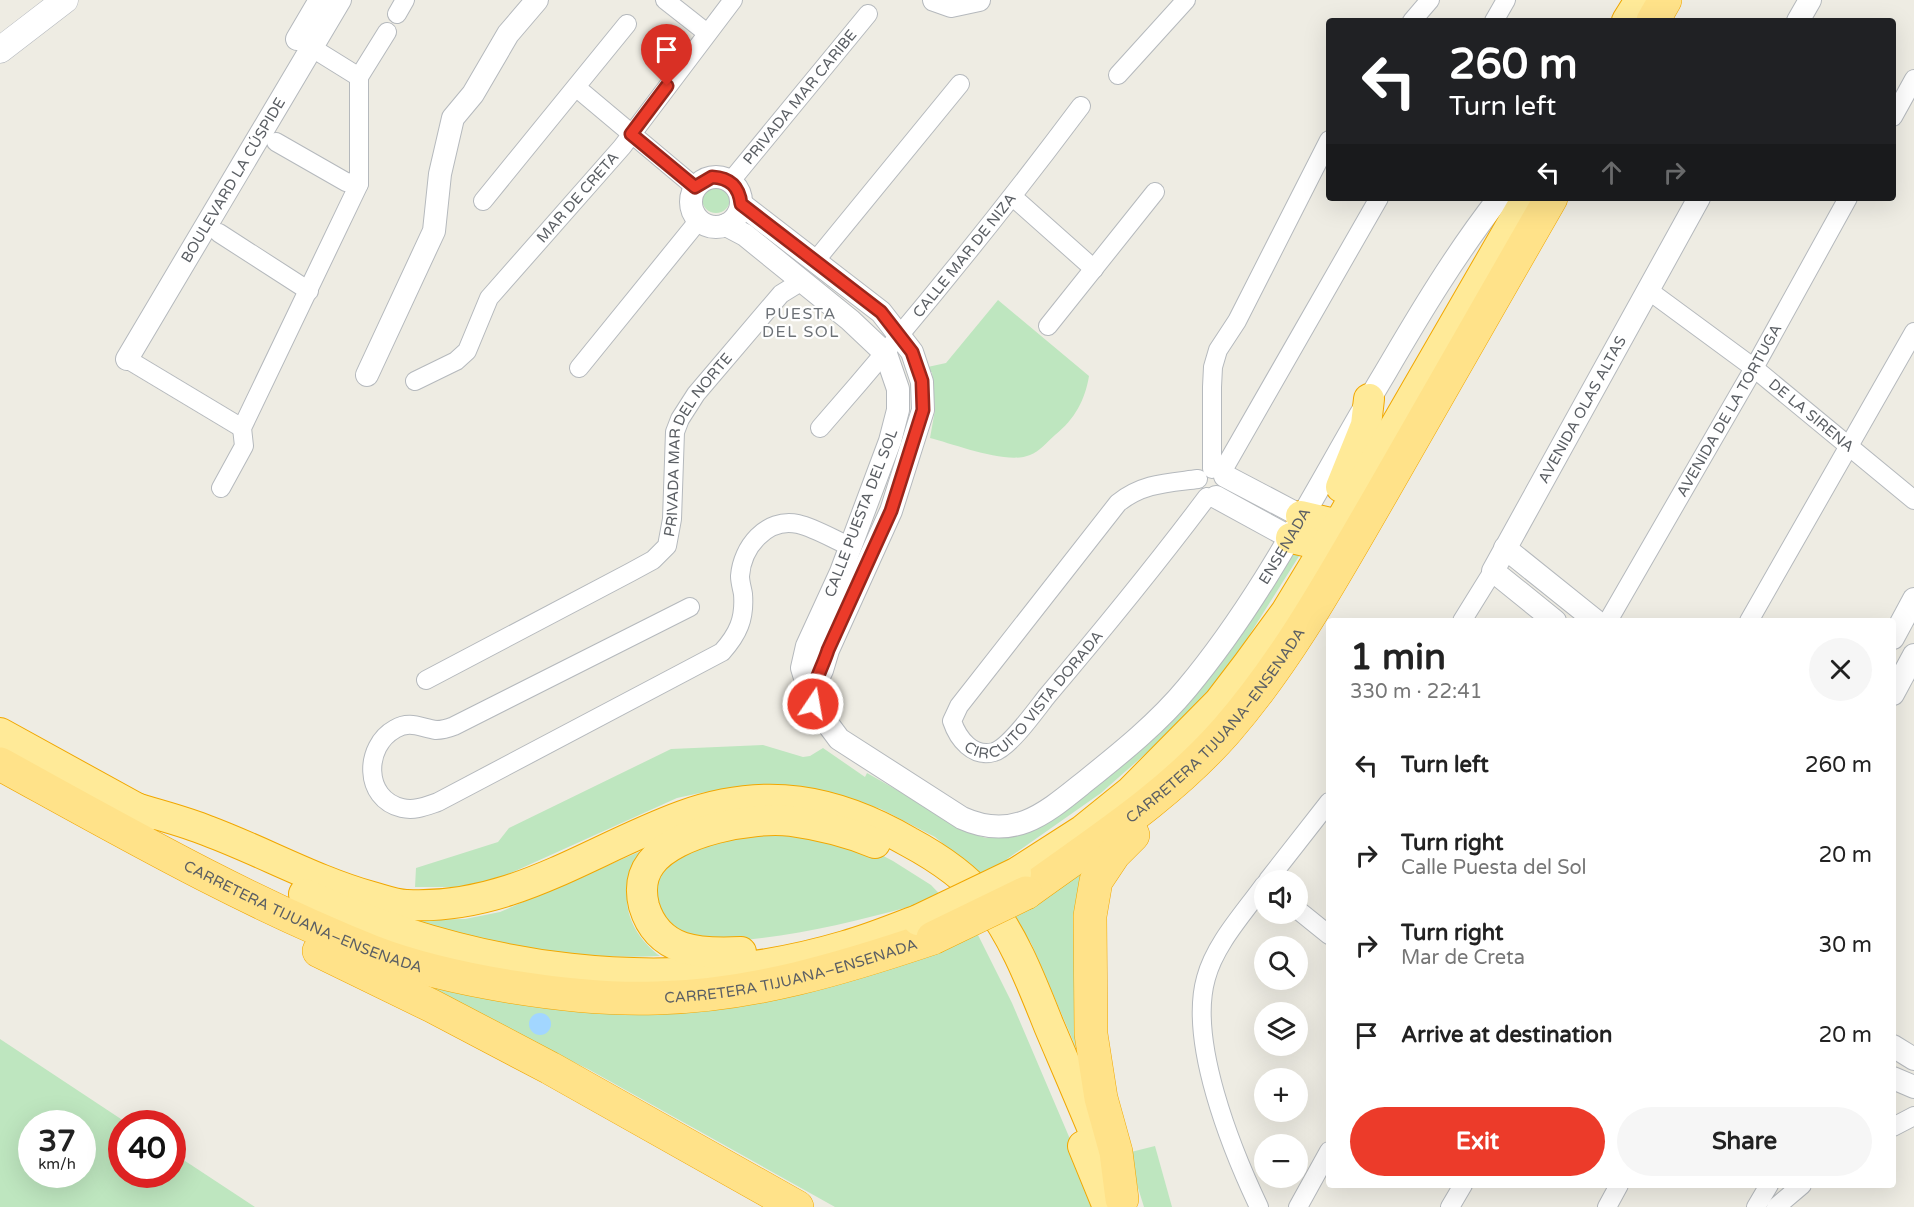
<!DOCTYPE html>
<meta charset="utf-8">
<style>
:root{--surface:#fff;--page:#f6f6f6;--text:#222;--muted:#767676;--accent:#ec3b2a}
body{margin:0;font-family:"Varela Round",sans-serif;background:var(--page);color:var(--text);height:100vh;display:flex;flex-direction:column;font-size:22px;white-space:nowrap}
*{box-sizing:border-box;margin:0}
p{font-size:20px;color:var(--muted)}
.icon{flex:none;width:33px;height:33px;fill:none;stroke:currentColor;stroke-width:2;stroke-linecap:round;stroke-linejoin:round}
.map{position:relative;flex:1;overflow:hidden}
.side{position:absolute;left:1326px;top:618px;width:570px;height:570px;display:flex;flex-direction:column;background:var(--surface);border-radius:6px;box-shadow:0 6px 24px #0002}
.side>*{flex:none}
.top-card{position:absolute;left:1326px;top:18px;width:570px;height:183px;border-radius:6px;box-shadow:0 6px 24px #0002;background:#202124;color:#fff;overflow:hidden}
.fabs{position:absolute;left:1254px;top:870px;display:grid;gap:12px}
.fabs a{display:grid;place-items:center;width:54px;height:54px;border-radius:50%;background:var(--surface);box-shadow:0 6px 24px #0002;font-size:30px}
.speed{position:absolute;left:18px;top:1110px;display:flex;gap:12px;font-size:30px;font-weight:700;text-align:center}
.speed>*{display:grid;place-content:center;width:78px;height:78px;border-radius:50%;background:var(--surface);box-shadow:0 6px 24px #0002;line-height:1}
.speed small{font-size:15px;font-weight:400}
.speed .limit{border:9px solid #d22;background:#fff;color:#111}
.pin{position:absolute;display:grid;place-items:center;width:51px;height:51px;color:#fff;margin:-62px -26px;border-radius:50% 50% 50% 0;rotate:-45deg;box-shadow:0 0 6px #0007}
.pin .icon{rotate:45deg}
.me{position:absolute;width:66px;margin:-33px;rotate:12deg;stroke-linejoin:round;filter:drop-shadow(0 0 4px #0008)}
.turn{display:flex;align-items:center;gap:21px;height:126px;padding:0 24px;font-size:27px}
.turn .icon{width:78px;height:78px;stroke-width:2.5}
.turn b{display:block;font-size:42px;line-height:51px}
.lanes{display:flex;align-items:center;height:57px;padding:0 24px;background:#0003;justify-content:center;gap:30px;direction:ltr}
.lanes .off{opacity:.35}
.round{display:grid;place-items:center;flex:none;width:63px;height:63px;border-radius:32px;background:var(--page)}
.headline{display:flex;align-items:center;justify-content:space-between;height:102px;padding:0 24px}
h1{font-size:36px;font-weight:800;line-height:45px}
.cta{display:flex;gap:12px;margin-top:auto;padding:12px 24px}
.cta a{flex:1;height:69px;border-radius:36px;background:var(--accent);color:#fff;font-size:24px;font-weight:800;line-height:69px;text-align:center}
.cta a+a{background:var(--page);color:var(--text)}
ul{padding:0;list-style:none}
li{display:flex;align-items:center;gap:18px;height:90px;padding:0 24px}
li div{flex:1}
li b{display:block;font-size:22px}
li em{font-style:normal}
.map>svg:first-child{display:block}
</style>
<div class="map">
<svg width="1914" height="1207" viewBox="0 0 1914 1207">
<rect width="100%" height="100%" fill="#eeece3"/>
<g fill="#bee6bf" fill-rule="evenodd">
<circle cx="716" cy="199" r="14"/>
<path d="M 998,300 L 1089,376 C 1085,400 1075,419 1055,435 C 1048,441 1039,452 1030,455 C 1007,465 954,444 930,438 L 935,410 L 932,372 L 922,373 L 923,368 L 946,363 Z"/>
<polygon points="1288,547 1301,553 1245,642 1211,687 1177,726 1101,793 1007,859 1039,898 1094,865 1093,1087 1031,943 975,870 935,837 881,809 824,791 802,787 769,785 700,793 677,798 504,876 465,887 415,887 416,868 498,842 509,828 671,749 763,745 803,757 810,756 823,748 865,777 867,773 976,835 986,838 1021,833 1119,762"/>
<path d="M 768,827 L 870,849 L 893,861 L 931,885 L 977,933 L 1012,1003 L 1099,1207 L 835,1207 L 588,1069 L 404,980 L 941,951 L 908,907 C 836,927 762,943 687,943 L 651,908 L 665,855 Z"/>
<path d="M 648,848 C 642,861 631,877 628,891 C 623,917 641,942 660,956 C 572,961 490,942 405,920 L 465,919 L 500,912 Z"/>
<path d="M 0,1039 L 127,1123 L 122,1124 L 122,1174 L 172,1174 L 173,1153 L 255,1207 L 0,1207 ZM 32,1124 L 82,1124 L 82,1174 L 32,1174 Z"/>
<polygon points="1155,1146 1172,1207 1144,1207 1127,1153"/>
</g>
<circle fill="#a2d6ff" cx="540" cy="1024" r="11"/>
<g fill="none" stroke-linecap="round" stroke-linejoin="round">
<defs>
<g id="minor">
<polyline points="665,0 707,33"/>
<polyline points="397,14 405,0"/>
<polyline points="1412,21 1430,0"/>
<polyline points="1494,21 1506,0"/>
<polyline points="301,41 359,77"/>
<polyline points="1118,75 1186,0"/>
<polyline points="577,88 695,187"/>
<polyline points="1893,117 1914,79"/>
<polyline points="276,142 346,182 359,184"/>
<path id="s1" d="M 730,182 L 868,14"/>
<polyline points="1013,197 1094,269"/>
<polyline points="483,201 627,24"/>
<polyline points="219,233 309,291"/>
<polyline points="816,260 960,84"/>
<path id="s2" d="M 1648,290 L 1754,368 L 1914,500"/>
<polyline points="1048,326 1155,192"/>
<polyline points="127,359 242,428"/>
<polyline points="579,368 699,220"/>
<path id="s3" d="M 415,381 L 456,361 L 467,351 L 489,298 L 622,147 L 733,0"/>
<path id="s4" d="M 820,428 C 911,324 998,217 1081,106"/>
<polyline points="1212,469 1212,387 1213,367 1218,350 1237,321 1329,140"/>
<polyline points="1222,472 1379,198"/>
<path id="s5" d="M 1198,479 C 1168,483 1143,483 1118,503 L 959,706 L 952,721 C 958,739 973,758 994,752 C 1010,747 1036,710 1047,696 C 1102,631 1156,565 1207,497"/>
<polyline points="221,488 244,446 242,428 359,184 359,77 387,32"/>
<path d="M 690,607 L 454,726 C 449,728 442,730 436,730 C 421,728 410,720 395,729 C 364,746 363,799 402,808 C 415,811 426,806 438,802 L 722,652 C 738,634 745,619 743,594 C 742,588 740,582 740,576 C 742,548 766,517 798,524 C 815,528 833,539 849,546"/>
<polyline points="1462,621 1493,571"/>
<path id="s6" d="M 1608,621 L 1754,368 L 1848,198"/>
<polyline points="1749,621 1914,332"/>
<path id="s7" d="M 426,680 L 631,572 L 653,560 L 667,546 L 672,519 L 675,432 L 680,419 L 696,394 L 781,294 L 802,281"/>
<polyline points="1268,880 1329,802"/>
<polyline points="1298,910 1329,935"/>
<polyline points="1893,1127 1914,1116"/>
<path d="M 1259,1207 C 1231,1148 1188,1041 1206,978 C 1215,944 1244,913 1264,885"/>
<polyline points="1298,1207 1329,1151"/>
<polyline points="1450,1207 1463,1185"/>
<polyline points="1607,1207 1619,1185"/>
<polyline points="1756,1207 1769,1185"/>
<polyline points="1776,1207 1802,1185"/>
</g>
<g id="tertiary">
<polyline points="934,0 951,6 979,0"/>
<polyline points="1798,21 1810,0"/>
<polyline points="297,39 320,0"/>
<circle cx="716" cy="202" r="25"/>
<polyline points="741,204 881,312 912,352 922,382 923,410 891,511 828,650 822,670 811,693"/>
<path id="s8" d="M 726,225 L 745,235 L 850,320 L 886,354 L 898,389 L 898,410 L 890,441 L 841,572 L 807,646 L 802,668 L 813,704 L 839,739 L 962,818 C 1015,842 1047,812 1087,780 C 1122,752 1159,722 1187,688 C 1267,592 1321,479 1385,373 C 1420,313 1456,253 1499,198"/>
<path id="s9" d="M 127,359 L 340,0"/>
<polyline points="367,375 434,231 440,174 453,118 473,94 508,34 537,0"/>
<polyline points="1225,476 1301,516"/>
<polyline points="1216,497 1291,538"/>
<polyline points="1505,548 1596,621"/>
<path id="s10" d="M 1555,621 L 1493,571 L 1699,198"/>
<polyline points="1893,638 1914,599"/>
<polyline points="1893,694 1914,655"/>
<polyline points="1893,1046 1914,1059"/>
<polyline points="1893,1078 1914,1087"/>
</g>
<polyline id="secondary" points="0,50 65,0"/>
<g id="trunk">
<polyline points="1627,21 1640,0"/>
<polyline points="1341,487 1366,425 1369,399"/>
<polyline points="1301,516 1339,525"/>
<polyline points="1291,538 1326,546"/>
<polyline points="0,733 149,815"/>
<path d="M 133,807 C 158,815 184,821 208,831 C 264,852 315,881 372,897 C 383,900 396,905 407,905 C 512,910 589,850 682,816 C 765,786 835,799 909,842 C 937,857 966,877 986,901 C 1015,938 1032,984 1049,1026 C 1069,1073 1089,1119 1108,1166"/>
<polyline points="1016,873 1083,830 1130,792 1219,702 1248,664 1286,612 1326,546 1527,198"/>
<path d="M 304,894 C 475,970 663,1000 845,946 C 870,939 894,929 918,920"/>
<path d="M 741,952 C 700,954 658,953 644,906 C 640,890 641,876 651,863 C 675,831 754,816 791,821 C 820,825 848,832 875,843"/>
<polyline points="1083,1146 1108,1207"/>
</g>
<g id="motorway">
<polyline points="1653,21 1665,0"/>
<path id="s11" d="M 0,764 C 122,831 244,901 373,952 C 449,981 576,1001 657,998 C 752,996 844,968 933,938"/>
<path id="s12" d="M 1026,893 C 1096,842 1168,797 1226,731 C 1288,660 1335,574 1382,493 C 1438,394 1495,296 1551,198"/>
<polyline points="319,951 432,1006 550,1068 797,1207"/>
<polyline points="1122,1199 1116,1152 1101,1098 1091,1034 1090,916 1096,881 1114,854 1133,835"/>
</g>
</defs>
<use href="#minor" stroke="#b5b9bd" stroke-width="20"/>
<use href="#tertiary" stroke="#b5b9bd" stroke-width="24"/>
<use href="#secondary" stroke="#b6babf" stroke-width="27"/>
<use href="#trunk" stroke="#f1a700" stroke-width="32"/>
<use href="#motorway" stroke="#f1a700" stroke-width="34"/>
<use href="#minor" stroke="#fff" stroke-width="18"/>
<use href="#tertiary" stroke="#fff" stroke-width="22"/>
<use href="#secondary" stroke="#fff" stroke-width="26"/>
<use href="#trunk" stroke="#ffea98" stroke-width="30"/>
<use href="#motorway" stroke="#ffe289" stroke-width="33"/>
<defs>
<polyline id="trunk-bridge" points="918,920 1016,873"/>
<polyline id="motorway-bridge" points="933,938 1026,893"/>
</defs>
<use href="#trunk-bridge" stroke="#f1a700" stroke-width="32" stroke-linecap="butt"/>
<use href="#motorway-bridge" stroke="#f1a700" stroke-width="34" stroke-linecap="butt"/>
<use href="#trunk-bridge" stroke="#ffea98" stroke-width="30"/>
<use href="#motorway-bridge" stroke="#ffe289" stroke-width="33"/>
</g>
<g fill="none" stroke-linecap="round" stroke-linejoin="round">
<defs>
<path id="route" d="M 667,86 L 631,134 L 695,187 L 712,177 C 730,178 739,186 741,204 L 881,312 L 912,352 L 922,381 L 923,410 L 891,511 L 828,650 C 823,667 810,687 813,704"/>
</defs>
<use href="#route" stroke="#99261b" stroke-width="15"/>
<use href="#route" stroke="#ec3b2a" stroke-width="10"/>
</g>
<g text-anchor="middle" stroke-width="4.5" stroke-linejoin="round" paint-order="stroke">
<g font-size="15" fill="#5b5f64" stroke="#fff">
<text dy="5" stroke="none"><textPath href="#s1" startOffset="110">PRIVADA MAR CARIBE</textPath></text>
<text dy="5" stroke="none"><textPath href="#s9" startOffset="208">BOULEVARD LA CÚSPIDE</textPath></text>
<text dy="5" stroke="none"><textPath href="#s3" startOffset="252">MAR DE CRETA</textPath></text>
<text dy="5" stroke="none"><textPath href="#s4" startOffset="225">CALLE MAR DE NIZA</textPath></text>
<text dy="5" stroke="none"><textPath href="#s10" startOffset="264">AVENIDA OLAS ALTAS</textPath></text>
<text dy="5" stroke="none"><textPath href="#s6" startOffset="243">AVENIDA DE LA TORTUGA</textPath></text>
<text dy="5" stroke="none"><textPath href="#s2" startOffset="206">DE LA SIRENA</textPath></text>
<text dy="5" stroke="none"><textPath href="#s7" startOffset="386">PRIVADA MAR DEL NORTE</textPath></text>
<text transform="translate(861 513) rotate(-69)" y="5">CALLE PUESTA DEL SOL</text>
<text dy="5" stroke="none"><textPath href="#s8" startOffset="1216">ENSENADA</textPath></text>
<text dy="5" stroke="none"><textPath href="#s5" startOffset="482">CIRCUITO VISTA DORADA</textPath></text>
<text dy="5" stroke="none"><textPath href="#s12" startOffset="255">CARRETERA TIJUANA–ENSENADA</textPath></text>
<text dy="5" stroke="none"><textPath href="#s11" startOffset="340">CARRETERA TIJUANA–ENSENADA</textPath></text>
<text dy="5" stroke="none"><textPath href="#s11" startOffset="844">CARRETERA TIJUANA–ENSENADA</textPath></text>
</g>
<g font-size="16" letter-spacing="1.5" fill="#6c7176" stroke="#fff">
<text x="801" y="319">PUESTA<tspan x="801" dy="18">DEL SOL</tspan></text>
</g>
</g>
</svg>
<div class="fabs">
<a><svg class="icon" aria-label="sound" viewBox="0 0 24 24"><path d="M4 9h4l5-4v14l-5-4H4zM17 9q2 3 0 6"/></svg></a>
<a><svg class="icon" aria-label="search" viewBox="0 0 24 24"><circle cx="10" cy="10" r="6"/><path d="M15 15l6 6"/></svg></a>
<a><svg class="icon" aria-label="layers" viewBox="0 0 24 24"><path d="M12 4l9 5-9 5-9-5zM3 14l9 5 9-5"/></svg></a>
<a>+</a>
<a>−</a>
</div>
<div class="speed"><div>37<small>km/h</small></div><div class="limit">40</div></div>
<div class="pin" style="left:667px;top:86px;background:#d93025"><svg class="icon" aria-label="arrive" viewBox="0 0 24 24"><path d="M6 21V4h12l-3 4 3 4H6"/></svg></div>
<svg class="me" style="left:813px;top:704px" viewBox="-20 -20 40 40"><circle r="17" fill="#ec3b2a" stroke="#fff" stroke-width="3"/><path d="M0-11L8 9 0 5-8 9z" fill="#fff"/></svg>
<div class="top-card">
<div class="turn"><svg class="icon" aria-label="left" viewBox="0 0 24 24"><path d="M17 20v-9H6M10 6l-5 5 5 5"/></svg><div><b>260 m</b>Turn left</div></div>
<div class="lanes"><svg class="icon" aria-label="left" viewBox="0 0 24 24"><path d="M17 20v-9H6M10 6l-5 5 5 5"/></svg><svg class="icon off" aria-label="ahead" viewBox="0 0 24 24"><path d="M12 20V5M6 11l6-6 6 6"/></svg><svg class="icon off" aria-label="right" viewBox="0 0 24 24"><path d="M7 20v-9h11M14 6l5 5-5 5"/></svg></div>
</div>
<section class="side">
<div class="headline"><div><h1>1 min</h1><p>330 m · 22:41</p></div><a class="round"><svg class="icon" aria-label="close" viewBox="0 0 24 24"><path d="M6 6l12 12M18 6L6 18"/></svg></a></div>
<ul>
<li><svg class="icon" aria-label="left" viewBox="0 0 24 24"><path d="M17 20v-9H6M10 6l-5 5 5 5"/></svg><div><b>Turn left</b></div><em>260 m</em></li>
<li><svg class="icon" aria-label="right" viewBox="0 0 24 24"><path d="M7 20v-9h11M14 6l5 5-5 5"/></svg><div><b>Turn right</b><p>Calle Puesta del Sol</p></div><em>20 m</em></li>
<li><svg class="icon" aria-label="right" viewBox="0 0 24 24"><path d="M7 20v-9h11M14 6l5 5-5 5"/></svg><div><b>Turn right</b><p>Mar de Creta</p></div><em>30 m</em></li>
<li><svg class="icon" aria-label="arrive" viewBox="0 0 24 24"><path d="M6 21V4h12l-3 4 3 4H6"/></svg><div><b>Arrive at destination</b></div><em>20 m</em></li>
</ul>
<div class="cta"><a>Exit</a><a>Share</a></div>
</section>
</div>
